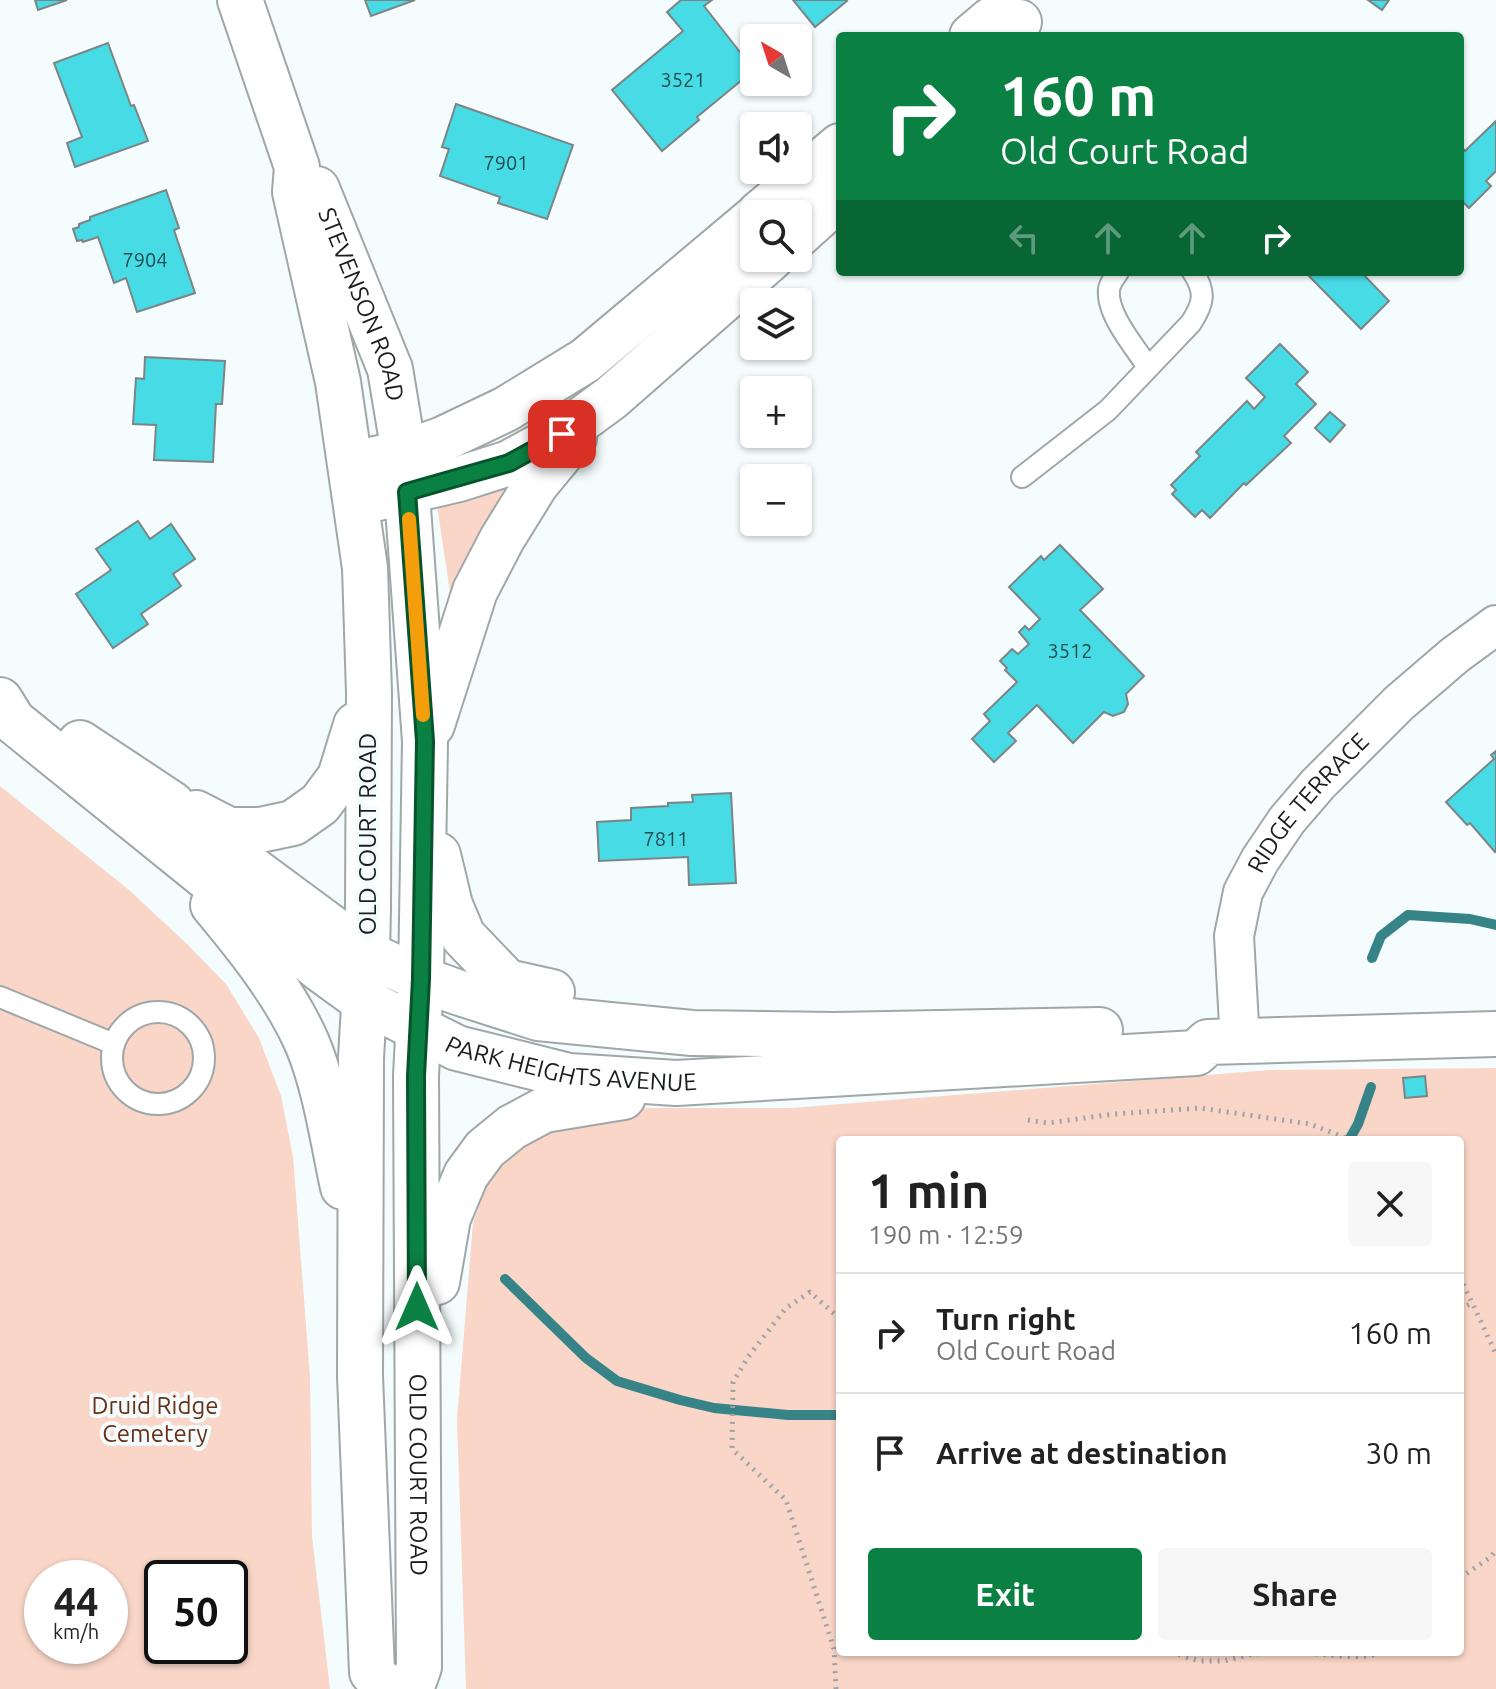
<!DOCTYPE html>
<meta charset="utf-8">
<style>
:root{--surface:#fff;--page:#f6f6f6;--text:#222;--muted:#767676;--line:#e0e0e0;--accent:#0b8043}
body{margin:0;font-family:Ubuntu,sans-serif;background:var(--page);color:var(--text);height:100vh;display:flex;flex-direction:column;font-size:30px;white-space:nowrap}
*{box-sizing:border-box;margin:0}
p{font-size:26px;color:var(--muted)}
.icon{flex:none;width:44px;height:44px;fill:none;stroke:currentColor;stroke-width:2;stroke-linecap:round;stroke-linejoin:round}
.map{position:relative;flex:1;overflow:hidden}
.sheet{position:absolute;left:836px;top:1136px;width:628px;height:520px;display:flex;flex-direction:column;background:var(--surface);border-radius:8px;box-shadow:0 2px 6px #0004}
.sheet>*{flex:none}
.banner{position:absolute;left:836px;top:32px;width:628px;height:244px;border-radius:8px;box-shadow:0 2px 6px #0004;background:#0b8043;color:#fff;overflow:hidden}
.needle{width:52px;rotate:321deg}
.buttons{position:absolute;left:740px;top:24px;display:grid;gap:16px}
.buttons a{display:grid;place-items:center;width:72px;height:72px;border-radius:8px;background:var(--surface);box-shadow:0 2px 6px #0004;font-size:40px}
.speed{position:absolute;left:24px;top:1560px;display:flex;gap:16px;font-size:40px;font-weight:700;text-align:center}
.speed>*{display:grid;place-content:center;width:104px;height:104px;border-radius:50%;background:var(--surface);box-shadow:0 2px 6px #0004;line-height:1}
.speed small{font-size:20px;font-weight:400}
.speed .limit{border:4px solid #111;border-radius:12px;background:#fff;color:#111}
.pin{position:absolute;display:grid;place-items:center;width:68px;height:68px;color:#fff;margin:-34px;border-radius:16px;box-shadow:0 4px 12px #0006}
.me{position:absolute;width:88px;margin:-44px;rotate:0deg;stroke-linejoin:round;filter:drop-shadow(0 0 6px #0008)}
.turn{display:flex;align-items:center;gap:28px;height:168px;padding:0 32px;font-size:36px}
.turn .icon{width:104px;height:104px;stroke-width:2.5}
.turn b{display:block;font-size:56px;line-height:68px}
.lanes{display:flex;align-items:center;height:76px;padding:0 32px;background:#0003;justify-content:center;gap:40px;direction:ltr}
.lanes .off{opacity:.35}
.round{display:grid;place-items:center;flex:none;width:84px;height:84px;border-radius:8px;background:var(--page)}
.overview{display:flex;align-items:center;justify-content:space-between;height:136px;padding:0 32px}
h1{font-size:48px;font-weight:700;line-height:60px}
.action{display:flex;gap:16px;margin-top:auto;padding:16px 32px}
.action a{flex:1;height:92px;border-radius:8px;background:var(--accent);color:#fff;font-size:32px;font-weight:700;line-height:92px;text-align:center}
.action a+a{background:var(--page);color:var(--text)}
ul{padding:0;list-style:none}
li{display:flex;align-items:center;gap:24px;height:120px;padding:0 32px;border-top:2px solid var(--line)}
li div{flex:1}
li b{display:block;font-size:30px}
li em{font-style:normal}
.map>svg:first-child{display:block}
</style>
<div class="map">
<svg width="1496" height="1689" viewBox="0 0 1496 1689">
<rect width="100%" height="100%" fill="#f4fcfd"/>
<g fill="#f9d6c8" fill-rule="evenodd">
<polygon points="503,485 505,488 479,536 452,594 450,592 437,505"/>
<path d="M 0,786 L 129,890 L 187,944 L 226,984 L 259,1038 L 281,1096 L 293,1157 L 310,1377 L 312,1536 L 330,1689 L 0,1689 ZM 42,1578 L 110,1578 L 110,1646 L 42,1646 ZM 162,1578 L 230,1578 L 230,1646 L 162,1646 Z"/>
<path d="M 1496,1068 L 1496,1689 L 466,1689 L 457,1419 L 473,1223 L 491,1174 L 517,1140 L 613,1108 L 791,1108 L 1270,1070 ZM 840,1140 L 1460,1140 L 1460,1652 L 840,1652 Z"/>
</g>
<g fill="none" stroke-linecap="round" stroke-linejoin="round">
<g stroke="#368388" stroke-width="10">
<polyline points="1372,958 1381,936 1408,915 1470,919 1496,925"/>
<polyline points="1349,1140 1358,1124 1371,1087"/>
<polyline points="505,1279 586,1358 617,1381 680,1400 714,1408 788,1415 840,1415"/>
</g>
</g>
<g fill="#47dce5" stroke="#7d8485" stroke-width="2">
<polygon points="35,0 67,0 38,10"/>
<polygon points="365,0 415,0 371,16"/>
<polygon points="681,0 712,0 704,6 754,70 697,117 699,120 662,151 612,90 683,31 667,12"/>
<polygon points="793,0 846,0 847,1 815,27"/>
<polygon points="1368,0 1389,0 1382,10"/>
<polygon points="108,43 131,106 134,105 148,141 75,167 67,143 82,137 54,63"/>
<polygon points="456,104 573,145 547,219 498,203 500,197 440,176 449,149 442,147"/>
<polygon points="1496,121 1496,171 1486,181 1491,186 1469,208 1460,199 1460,145 1465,151"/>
<polygon points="166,190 179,228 174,230 195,293 137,312 126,278 114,283 98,237 83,242 82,240 77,241 73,229 79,227 79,224 90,220 90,217"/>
<polygon points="1308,272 1361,272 1389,301 1361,329 1307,274"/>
<polygon points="1280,344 1308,372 1296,384 1316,404 1284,436 1291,443 1246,485 1244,483 1210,518 1202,510 1195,517 1172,494 1176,490 1171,485 1200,456 1196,452 1247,401 1254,409 1265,397 1246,378"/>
<polygon points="145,357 225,361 222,404 216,404 213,462 154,460 156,425 133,424 136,378 144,379"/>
<polygon points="1330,412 1345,425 1330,442 1315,428"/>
<polygon points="138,521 150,539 171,524 195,559 173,574 181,586 141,614 148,624 113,648 76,594 111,570 96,549"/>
<polygon points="1060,545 1103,589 1080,610 1144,676 1126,694 1128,704 1124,712 1113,716 1104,712 1073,743 1037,705 1008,733 1016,741 994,762 972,739 990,721 984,714 1017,682 1005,670 1007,668 1000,661 1012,649 1018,654 1029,644 1019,632 1025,626 1029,630 1040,619 1009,587 1041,556 1044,560"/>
<polygon points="1496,751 1496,851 1495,852 1470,823 1467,825 1446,802 1494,759 1491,755"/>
<polygon points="731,793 736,883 689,885 688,857 599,861 597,822 631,820 631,808 668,806 668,803 693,802 692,795"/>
<polygon points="1425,1076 1427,1096 1405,1098 1403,1078"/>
</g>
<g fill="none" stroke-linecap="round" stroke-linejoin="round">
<defs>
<g id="service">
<path d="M 1118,272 C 1115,277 1110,283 1109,289 C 1106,314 1135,347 1148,367"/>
<path d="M 1022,477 L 1108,410 L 1191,323 C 1204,303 1206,292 1193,272"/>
<polyline points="0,997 114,1044"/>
<circle cx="158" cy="1058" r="46"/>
</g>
<g id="minor">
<path id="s1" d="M 1240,1042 L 1234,936 L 1243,892 L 1260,860 L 1287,820 L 1318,784 L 1399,703 L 1455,655 L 1496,625"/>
</g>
<g id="secondary">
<polyline points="240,0 297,167 295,192 338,382 365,568 369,693 368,908 367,954 361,1058 360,1376 372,1672 387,1689"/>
<polyline points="972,36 991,20 1019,22"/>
<path id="s2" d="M 317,189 L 390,369 L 404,453 L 425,741 L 421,979 L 416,1076 L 419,1667 L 411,1689"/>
<polyline points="759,214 840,146"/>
<polyline points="798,235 840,197"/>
<polyline points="375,459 404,453 443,439 506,409 586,360 754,219"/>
<polyline points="378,498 459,479 509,463 562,434 611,398 771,258"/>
<path id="s3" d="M 0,700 L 13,721 L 320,969 L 364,1001 L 457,1048 L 569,1076 L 676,1083 L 1196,1053 L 1208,1042 L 1496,1034"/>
<polyline points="432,725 475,591 502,539 536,484 574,438"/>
<polyline points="80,743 172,804 179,815 367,954 421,979 457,992 538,1018 692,1033 834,1035 1100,1030"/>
<polyline points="196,813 229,830 260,830 293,823 320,804 340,777 356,725"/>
<polyline points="438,855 450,905 463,936 507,982 552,992"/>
<path d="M 213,905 C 248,947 285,993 307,1043 C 325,1085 333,1141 343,1187"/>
<polyline points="437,1282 448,1218 466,1175 485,1149 512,1127 544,1110 623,1097"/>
</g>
</defs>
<use href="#service" stroke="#9fa7a8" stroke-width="24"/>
<use href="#minor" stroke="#9fa7a8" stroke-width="42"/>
<use href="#secondary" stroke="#9fa7a8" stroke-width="48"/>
<g stroke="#9ea4a5" stroke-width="5" stroke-dasharray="2 6" stroke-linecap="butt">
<polyline points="1028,1120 1048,1123 1114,1114 1200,1108 1310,1124 1351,1140"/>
<polyline points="1460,1277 1496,1354"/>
<polyline points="1460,1309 1472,1303"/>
<polyline points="1460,1578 1491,1557 1496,1550"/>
<polyline points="1171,1652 1199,1661 1224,1661 1253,1654 1294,1652"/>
<path d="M 1300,1652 C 1321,1654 1365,1661 1383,1652"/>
<polyline points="836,1689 834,1649 786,1500 732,1449 733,1382 748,1357 786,1308 810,1292 840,1319"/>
</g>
<use href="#service" stroke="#fff" stroke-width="20"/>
<use href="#minor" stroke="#fff" stroke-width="38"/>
<use href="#secondary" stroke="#fff" stroke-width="44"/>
</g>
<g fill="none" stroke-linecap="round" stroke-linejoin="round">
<defs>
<polyline id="route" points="417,1307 416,1076 421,979 425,741 407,492 509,463 562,434"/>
</defs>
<use href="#route" stroke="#07532c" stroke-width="20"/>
<use href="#route" stroke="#0b8043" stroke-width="14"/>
<polyline stroke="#f59e0b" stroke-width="14" points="409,519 423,715"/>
</g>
<g text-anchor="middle" stroke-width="8" stroke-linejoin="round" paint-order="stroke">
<g font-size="20" fill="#254d4f">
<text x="683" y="87">3521</text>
<text x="506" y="170">7901</text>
<text x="145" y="267">7904</text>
<text x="1070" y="658">3512</text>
<text x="666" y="846">7811</text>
</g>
<g font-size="24" fill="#1a1d1d" stroke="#f4fcfd">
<text dy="8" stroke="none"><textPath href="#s2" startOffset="124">STEVENSON ROAD</textPath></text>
<text dy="8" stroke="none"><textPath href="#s1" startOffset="262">RIDGE TERRACE</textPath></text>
<text transform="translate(368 834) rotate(-90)" y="8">OLD COURT ROAD</text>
<text dy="8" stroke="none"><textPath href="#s3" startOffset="694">PARK HEIGHTS AVENUE</textPath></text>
<text dy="8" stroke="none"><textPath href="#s2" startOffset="1302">OLD COURT ROAD</textPath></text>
</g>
<g font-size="24" fill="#6a3014" stroke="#f4fcfd">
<text x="155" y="1414">Druid Ridge<tspan x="155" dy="28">Cemetery</tspan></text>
</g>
</g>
</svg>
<div class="buttons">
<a><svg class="needle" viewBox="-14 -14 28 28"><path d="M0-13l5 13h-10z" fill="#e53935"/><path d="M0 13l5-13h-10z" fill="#767676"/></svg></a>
<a><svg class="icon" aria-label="sound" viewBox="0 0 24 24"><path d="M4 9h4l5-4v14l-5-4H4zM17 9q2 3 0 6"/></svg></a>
<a><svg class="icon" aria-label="search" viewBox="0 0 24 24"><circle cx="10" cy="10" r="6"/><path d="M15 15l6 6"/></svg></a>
<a><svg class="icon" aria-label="layers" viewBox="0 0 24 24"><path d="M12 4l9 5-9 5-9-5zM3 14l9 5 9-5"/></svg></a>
<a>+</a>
<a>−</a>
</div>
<div class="speed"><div>44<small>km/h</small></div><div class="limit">50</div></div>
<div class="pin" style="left:562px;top:434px;background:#d93025"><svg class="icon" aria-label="arrive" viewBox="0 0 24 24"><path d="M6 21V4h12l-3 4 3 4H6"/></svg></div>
<svg class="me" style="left:417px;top:1307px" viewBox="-20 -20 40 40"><path d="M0-17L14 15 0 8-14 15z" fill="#0b8043" stroke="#fff" stroke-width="4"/></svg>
<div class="banner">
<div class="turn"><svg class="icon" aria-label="right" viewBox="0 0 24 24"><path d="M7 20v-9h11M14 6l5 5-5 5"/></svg><div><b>160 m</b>Old Court Road</div></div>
<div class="lanes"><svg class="icon off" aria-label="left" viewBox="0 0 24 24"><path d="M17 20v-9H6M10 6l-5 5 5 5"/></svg><svg class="icon off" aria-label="ahead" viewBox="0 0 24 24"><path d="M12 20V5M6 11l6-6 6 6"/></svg><svg class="icon off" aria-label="ahead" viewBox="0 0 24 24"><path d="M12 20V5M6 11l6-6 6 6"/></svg><svg class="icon" aria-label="right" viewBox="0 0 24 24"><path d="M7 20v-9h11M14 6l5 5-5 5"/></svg></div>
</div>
<section class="sheet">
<div class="overview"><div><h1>1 min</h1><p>190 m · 12:59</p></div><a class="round"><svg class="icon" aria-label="close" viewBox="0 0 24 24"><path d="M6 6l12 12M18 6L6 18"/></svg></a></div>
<ul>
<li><svg class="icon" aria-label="right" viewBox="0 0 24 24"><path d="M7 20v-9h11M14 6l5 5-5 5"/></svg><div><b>Turn right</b><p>Old Court Road</p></div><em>160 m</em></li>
<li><svg class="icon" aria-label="arrive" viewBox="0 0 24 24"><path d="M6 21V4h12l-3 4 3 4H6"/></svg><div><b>Arrive at destination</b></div><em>30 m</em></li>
</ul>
<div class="action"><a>Exit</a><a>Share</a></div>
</section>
</div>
